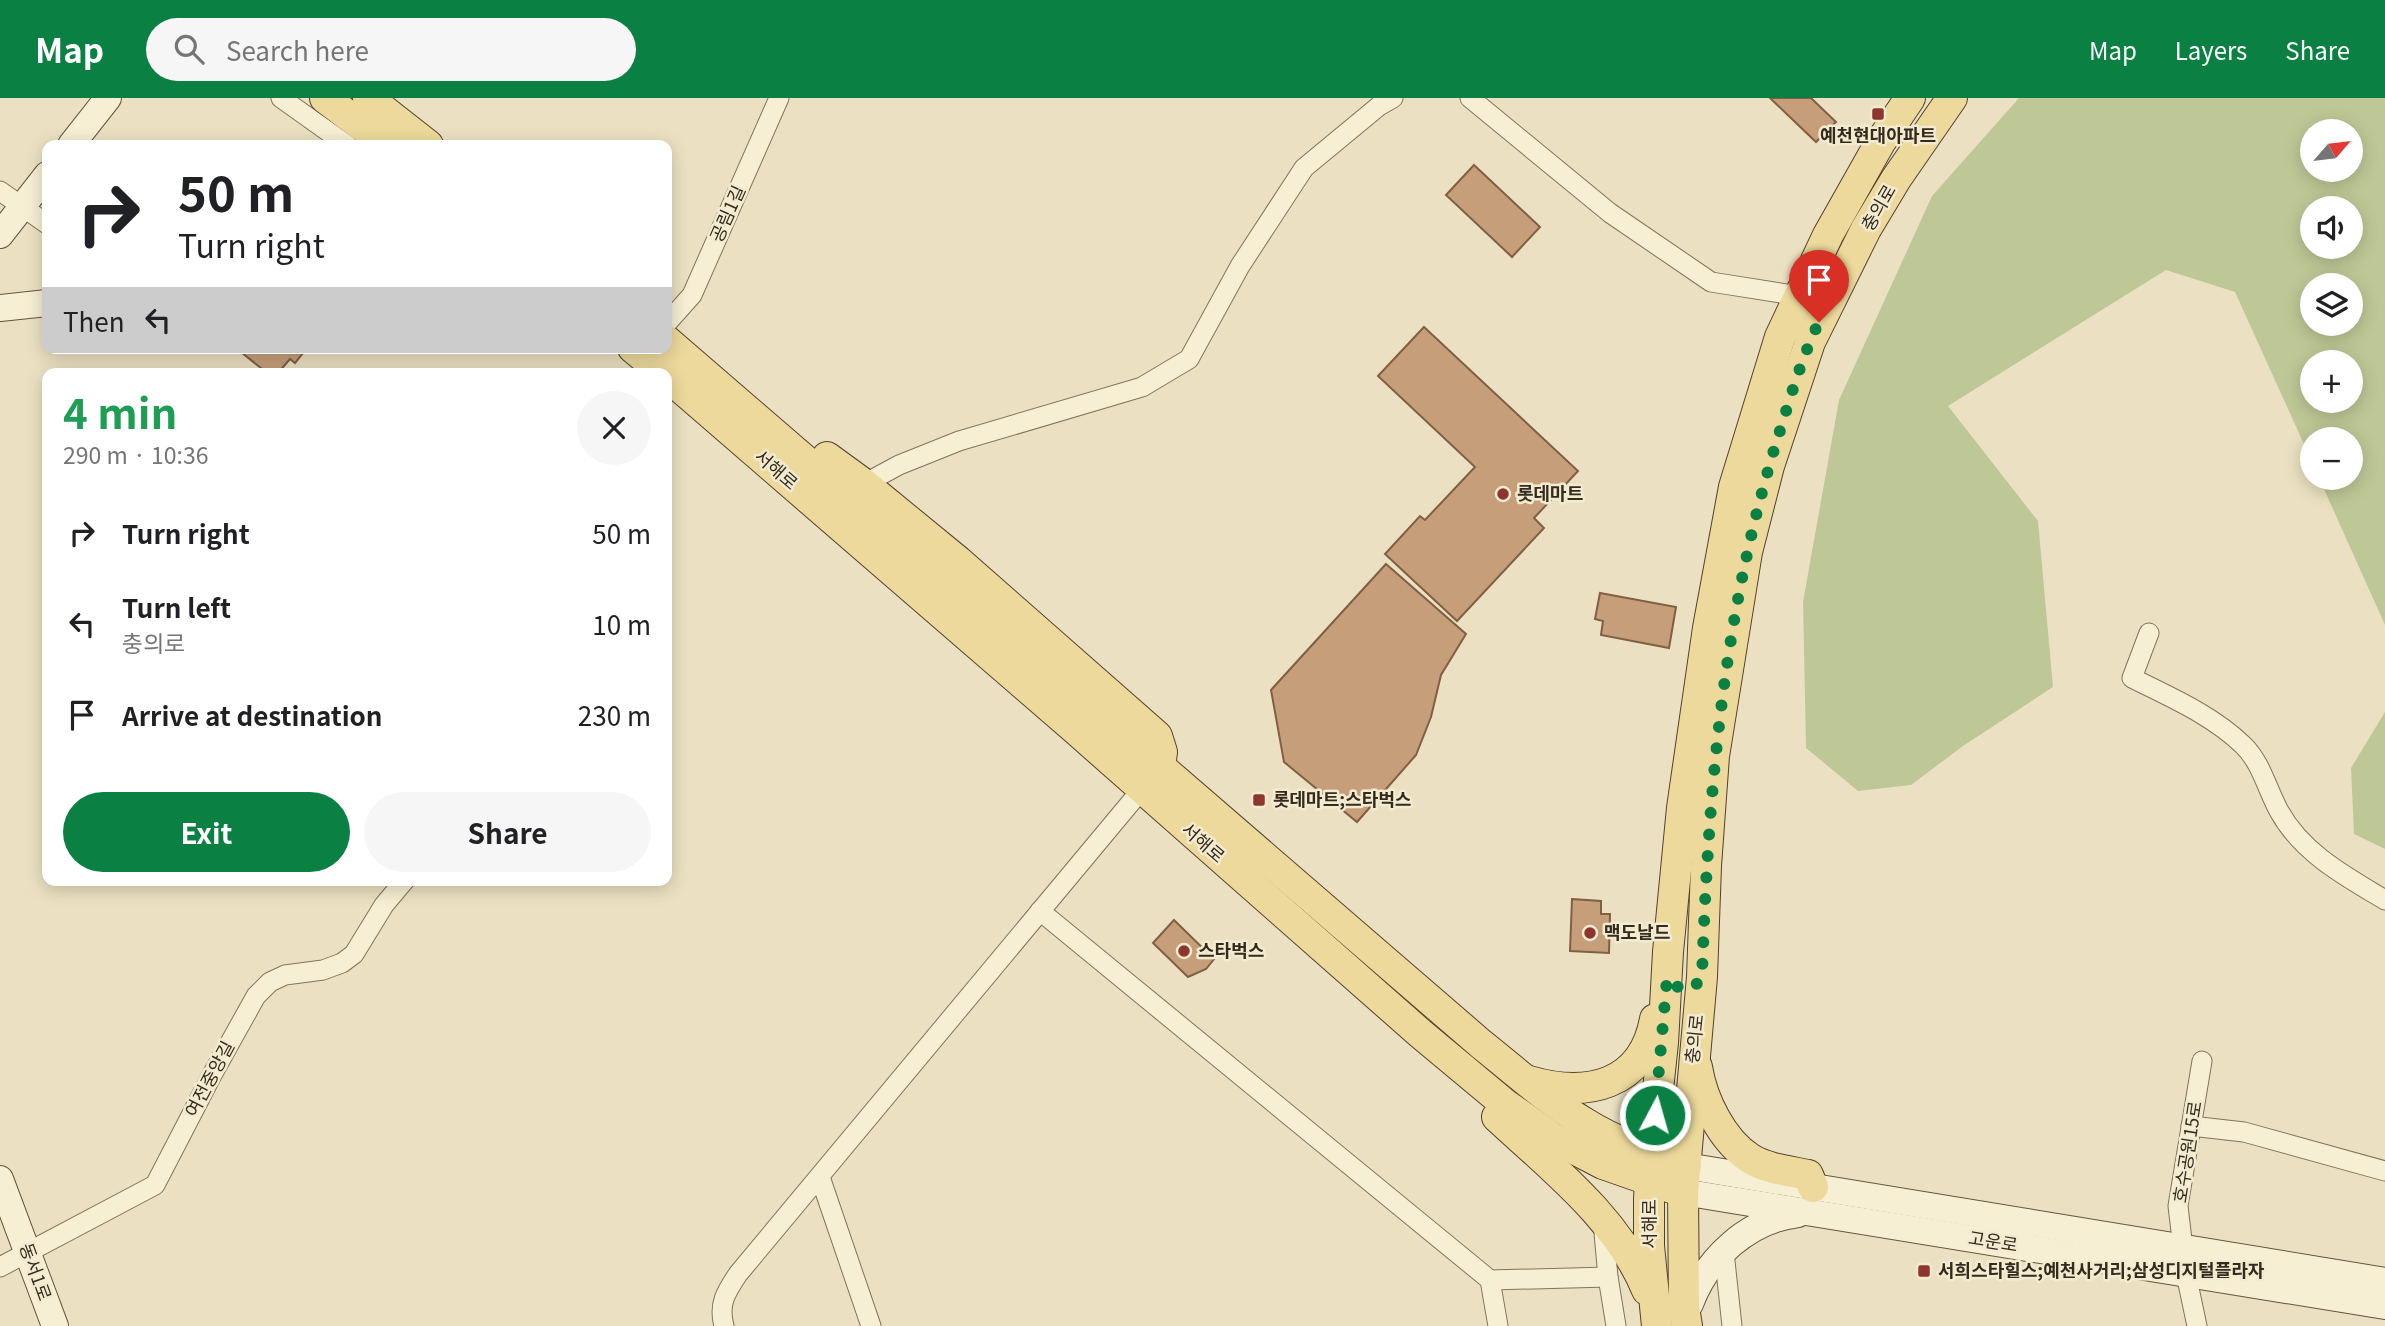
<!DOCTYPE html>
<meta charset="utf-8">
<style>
:root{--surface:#fff;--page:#f6f6f6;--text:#202124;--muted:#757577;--accent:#0b8043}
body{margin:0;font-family:Georgia,"Noto Sans KR",serif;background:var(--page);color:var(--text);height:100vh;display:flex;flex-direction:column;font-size:26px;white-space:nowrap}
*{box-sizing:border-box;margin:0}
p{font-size:23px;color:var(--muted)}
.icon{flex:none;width:38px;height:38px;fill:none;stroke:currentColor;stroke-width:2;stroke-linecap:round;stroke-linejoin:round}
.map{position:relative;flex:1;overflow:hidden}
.side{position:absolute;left:42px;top:270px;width:630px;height:518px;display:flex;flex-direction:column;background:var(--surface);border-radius:14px;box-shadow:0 4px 18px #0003}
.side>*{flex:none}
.top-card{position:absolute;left:42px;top:42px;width:630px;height:214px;border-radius:14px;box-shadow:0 4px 18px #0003;background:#fff;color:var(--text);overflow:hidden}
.needle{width:46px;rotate:62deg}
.controls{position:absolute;left:2300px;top:21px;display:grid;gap:14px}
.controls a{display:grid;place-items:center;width:63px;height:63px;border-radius:50%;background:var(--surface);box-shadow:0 4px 18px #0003;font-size:35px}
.pin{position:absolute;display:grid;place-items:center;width:60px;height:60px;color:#fff;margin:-72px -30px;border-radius:50% 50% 50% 0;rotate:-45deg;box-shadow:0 0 7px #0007}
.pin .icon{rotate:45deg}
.me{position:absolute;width:77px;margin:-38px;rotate:6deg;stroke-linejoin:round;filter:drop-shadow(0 0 5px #0008)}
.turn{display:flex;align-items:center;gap:24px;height:147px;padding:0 21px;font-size:32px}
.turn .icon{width:91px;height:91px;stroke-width:2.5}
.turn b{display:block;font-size:49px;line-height:60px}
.then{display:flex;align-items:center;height:66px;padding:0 21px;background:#0003;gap:14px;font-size:26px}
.round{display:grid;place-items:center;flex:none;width:74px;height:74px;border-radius:37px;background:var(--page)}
.head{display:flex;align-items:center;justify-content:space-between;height:119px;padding:0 21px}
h1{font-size:42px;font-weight:700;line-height:52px;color:#1e9e55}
.primary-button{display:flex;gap:14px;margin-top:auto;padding:14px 21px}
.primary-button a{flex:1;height:80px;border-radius:42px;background:var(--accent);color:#fff;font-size:28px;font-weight:700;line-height:80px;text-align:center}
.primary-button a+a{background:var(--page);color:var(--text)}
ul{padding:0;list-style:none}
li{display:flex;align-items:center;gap:21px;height:91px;padding:0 21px}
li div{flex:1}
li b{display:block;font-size:26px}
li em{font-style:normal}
header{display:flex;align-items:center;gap:42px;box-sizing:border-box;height:98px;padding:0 35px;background:var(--accent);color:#fff}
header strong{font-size:33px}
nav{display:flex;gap:38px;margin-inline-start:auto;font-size:24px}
.search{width:490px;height:63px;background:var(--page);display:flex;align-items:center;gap:18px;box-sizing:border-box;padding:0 24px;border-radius:38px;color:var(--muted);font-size:26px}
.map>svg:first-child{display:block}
</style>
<header>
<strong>Map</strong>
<div class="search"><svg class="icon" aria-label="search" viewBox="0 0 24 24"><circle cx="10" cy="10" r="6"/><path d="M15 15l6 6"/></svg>Search here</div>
<nav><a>Map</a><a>Layers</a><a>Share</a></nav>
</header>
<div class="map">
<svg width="2385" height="1228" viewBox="0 0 2385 1228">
<rect width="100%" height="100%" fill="#ebe1c2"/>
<g fill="#bec896" fill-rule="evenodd">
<path d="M 2019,0 L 2385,0 L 2385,527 L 2319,380 L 2350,380 L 2350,341 L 2312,341 L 2312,364 L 2235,194 L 2166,172 L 1948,308 L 2038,423 L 2053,589 L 1963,648 L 1911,687 L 1858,693 L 1806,650 L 1803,504 L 1839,302 L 1932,98 ZM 2312,33 L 2350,33 L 2350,72 L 2312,72 ZM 2312,110 L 2350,110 L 2350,149 L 2312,149 ZM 2312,187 L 2350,187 L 2350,226 L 2312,226 ZM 2312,264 L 2350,264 L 2350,303 L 2312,303 Z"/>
<polygon points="2385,614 2385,751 2354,736 2351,670"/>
</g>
<g fill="#c69f7a" stroke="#805f42" stroke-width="2">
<polygon points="1770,0 1811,0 1836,24 1816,44"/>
<polygon points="1474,67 1540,129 1512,159 1446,97"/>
<polygon points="1424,229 1578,373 1534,420 1544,430 1457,523 1385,456 1420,418 1425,422 1475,369 1378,278"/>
<polygon points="236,250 307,250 295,265 290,261 278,275 267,275"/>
<polygon points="1386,466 1466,536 1441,577 1431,619 1416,657 1357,724 1284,664 1271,592"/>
<polygon points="1600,495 1676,509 1669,550 1601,537 1603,523 1595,521"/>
<polygon points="1572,801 1601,803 1601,816 1610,816 1609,855 1570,853"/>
<polygon points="1174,822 1214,861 1206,871 1188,879 1153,845"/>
</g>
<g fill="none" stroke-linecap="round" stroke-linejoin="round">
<defs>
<g id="street">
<polyline points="281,0 347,47"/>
<polyline points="1470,0 1610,115 1711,184 1799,198"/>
<polyline points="0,93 47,126"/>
<polyline points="667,225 692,197 779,0"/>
<polyline points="864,386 899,367 959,343 1142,289 1189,261 1240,168 1304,70 1379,8 1393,0"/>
<path d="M 2149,535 L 2132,580 C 2170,599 2212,617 2243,647 C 2261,664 2267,691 2279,713 C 2302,755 2345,778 2385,802"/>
<polyline points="1040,813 1490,1182 1498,1228"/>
<polyline points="2191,1028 2244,1034 2385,1073"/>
<polyline points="820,1079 871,1228"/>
<polyline points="1603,1124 1608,1179 1616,1228"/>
<polyline points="1724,1154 1732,1228"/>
<polyline points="0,1169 155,1087 212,977 256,898 270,884 285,877 323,872 342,865 354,856 384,807 405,782"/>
<polyline points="1490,1182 1608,1179"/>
<path d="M 724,1228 C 718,1206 726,1194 738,1176 L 1142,691"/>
<polyline points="2197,1228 2186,1176 2178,1108 2202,963"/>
</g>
<g id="secondary">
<polyline points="71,47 108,0"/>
<polyline points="0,137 47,77"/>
<polyline points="0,210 47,205"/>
<polyline points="1686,1068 2385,1183"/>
<polyline points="0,1081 55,1228"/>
<polyline points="1683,1094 2385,1208"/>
<path d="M 1684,1209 L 1690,1206 C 1707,1160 1748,1122 1798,1116"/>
</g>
<g id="primary">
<polyline points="325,0 387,47"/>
<polyline points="368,0 428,47"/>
<path d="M 667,243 L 1481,946 C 1515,973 1548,1003 1585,1025 C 1617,1045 1651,1056 1686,1068"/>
<polyline points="633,250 663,275"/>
<polyline points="667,278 1075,631 1421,936 1505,1006 1553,1040 1603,1066 1683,1094"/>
<polyline points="827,359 864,386 958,463 1157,638 1162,654 1160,669"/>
<path d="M 1697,969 C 1702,1001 1722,1043 1751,1061 C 1768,1071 1789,1073 1808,1077 L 1813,1089"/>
<path d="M 1529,983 C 1587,1000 1643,988 1655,921"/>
<path d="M 1497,1019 C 1552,1070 1618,1121 1647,1192"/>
<polyline points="1657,1228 1649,1148 1649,1102 1651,1056 1663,945 1668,854 1682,710 1708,530 1734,389 1780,239 1828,137 1881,43 1910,0"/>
<polyline points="1687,1228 1684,1209 1683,1094 1702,879 1706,768 1714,658 1747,454 1769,368 1810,244 1866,131 1896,81 1952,0"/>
</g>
</defs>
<use href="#street" stroke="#83735a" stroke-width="21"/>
<use href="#secondary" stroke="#65543d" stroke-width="28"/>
<use href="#primary" stroke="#51412e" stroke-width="32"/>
<use href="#street" stroke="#f6efd4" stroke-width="19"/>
<use href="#secondary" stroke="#f6efd4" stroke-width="26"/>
<use href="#primary" stroke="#ecd99b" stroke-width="30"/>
</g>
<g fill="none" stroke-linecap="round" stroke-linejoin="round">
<path stroke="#0b8043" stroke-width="12" stroke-dasharray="0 21.6" d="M 1655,1017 L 1667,880 C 1681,893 1689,898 1702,879 C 1708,696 1723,515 1778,339 C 1790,301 1801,261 1819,224"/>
</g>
<g fill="#8e352e" stroke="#f3ebd0" stroke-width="2.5">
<rect x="1871" y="9" width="14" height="14" rx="3.5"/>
<circle cx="1503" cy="396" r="7"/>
<rect x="1252" y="695" width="14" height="14" rx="3.5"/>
<circle cx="1590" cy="835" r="7"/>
<circle cx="1184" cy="853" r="7"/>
<rect x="1917" y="1166" width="14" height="14" rx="3.5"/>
</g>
<g text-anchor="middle" stroke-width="5" stroke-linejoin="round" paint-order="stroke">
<g font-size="18" font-weight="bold" fill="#342a1d" stroke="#f3ebd0" text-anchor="start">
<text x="1878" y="44" text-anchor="middle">예천현대아파트</text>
<text x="1517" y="402">롯데마트</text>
<text x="1273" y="708">롯데마트;스타벅스</text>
<text x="1604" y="841">맥도날드</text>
<text x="1198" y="859">스타벅스</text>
<text x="1938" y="1179">서희스타힐스;예천사거리;삼성디지털플라자</text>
</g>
<g font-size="18" fill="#342a1d" stroke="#f3ebd0">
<text transform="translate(1879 110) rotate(-60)" y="6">충의로</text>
<text transform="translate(728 116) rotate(-66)" y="6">공림1길</text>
<text transform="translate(776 372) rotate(41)" y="6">서해로</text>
<text transform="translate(1203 745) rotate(41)" y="6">서해로</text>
<text transform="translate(1695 941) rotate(-84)" y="6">충의로</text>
<text transform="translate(210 981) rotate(-62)" y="6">여전중앙길</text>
<text transform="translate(2188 1054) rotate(-81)" y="6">호수공원15로</text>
<text transform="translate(1650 1126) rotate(-90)" y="6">서해로</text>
<text transform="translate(1993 1144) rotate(9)" y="6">고운로</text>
<text transform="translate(35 1174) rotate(70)" y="6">동서1로</text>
</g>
</g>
</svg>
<div class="controls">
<a><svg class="needle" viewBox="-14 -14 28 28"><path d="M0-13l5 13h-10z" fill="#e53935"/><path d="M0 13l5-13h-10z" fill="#757577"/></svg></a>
<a><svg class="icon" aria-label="sound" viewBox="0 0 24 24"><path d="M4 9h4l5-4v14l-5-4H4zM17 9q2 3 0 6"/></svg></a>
<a><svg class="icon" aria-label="layers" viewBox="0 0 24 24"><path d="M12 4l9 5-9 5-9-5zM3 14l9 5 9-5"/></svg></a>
<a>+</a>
<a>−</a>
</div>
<div class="pin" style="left:1819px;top:224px;background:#d93025"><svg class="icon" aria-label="arrive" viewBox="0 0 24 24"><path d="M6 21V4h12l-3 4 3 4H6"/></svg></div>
<svg class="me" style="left:1655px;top:1017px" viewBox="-20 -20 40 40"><circle r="17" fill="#0b8043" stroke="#fff" stroke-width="3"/><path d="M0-11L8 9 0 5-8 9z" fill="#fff"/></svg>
<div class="top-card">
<div class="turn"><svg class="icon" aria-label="right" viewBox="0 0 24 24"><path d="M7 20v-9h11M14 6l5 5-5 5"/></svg><div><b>50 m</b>Turn right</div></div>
<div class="then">Then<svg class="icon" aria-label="left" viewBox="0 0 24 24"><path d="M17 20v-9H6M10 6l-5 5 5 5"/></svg></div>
</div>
<section class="side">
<div class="head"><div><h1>4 min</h1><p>290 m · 10:36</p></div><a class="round"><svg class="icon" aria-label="close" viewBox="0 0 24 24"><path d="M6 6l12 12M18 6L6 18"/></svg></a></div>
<ul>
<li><svg class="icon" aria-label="right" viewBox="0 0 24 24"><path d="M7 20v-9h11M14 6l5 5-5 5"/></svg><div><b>Turn right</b></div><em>50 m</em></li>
<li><svg class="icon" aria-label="left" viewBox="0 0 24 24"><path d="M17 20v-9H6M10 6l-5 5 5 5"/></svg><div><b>Turn left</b><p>충의로</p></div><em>10 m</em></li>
<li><svg class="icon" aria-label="arrive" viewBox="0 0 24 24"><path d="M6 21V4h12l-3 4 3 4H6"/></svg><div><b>Arrive at destination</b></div><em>230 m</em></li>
</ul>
<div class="primary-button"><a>Exit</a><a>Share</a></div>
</section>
</div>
